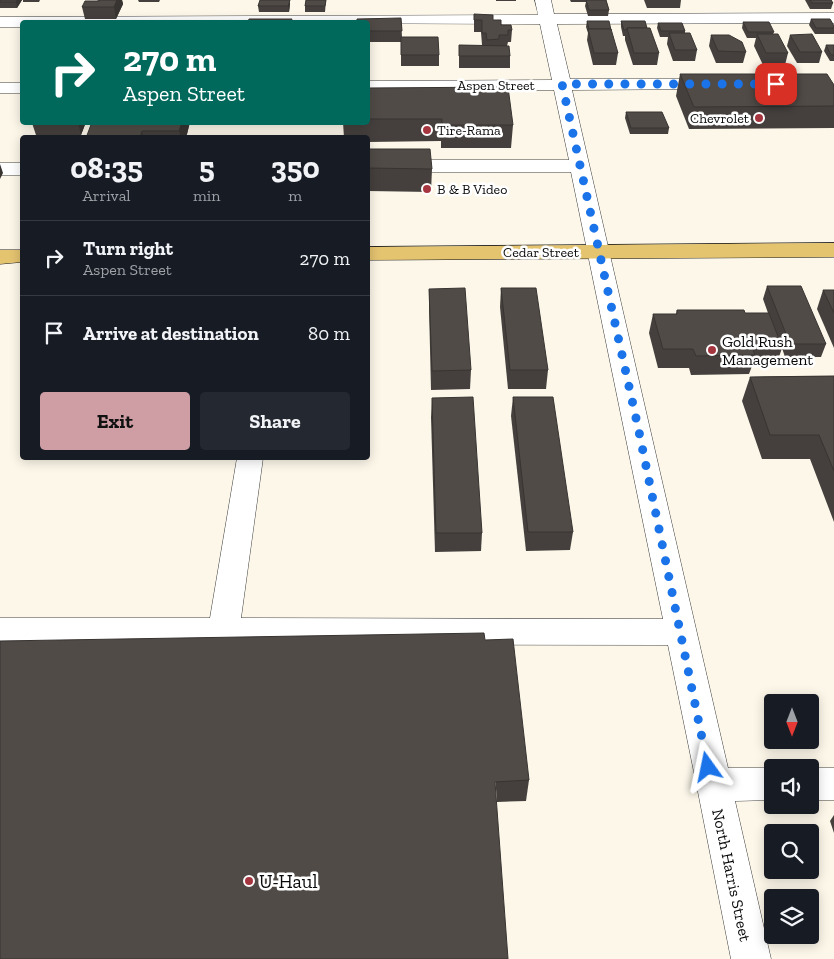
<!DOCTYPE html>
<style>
:root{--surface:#171b24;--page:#242831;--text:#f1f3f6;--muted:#9ea1a6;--line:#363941;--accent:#cf9ea4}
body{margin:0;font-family:"Zilla Slab",serif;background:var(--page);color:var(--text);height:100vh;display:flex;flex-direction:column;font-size:19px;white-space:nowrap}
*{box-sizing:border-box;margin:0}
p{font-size:16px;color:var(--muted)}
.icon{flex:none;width:28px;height:28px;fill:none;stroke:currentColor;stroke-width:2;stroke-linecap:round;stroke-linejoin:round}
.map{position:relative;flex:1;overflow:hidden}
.side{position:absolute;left:20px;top:135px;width:350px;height:325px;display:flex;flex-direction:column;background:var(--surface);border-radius:5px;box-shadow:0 2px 12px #0003}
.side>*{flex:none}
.banner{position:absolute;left:20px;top:20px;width:350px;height:105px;border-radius:5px;box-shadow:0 2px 12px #0003;background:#00695c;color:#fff;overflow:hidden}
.needle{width:32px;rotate:180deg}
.buttons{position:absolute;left:764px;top:694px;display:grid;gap:10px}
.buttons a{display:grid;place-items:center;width:55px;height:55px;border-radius:5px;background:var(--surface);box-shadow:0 2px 12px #0003;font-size:25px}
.pin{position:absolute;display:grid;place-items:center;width:42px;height:42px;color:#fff;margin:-21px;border-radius:10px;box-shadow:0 2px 8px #0006}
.me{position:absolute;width:55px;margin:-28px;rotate:348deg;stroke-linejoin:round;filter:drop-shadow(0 0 4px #0008)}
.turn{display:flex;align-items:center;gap:18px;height:105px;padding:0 20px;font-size:22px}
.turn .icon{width:65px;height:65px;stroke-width:2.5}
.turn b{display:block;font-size:35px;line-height:42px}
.eta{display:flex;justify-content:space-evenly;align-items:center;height:85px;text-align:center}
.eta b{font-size:30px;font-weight:700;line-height:35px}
.action{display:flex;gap:10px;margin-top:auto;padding:10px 20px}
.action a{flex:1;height:58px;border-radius:5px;background:var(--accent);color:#111;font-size:20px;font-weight:700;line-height:58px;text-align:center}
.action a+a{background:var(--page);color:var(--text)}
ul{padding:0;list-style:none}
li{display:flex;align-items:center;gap:15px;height:75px;padding:0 20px;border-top:1px solid var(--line)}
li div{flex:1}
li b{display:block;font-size:19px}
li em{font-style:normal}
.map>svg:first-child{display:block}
</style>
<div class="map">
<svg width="834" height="959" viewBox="0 0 834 959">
<rect width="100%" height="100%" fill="#fcf7e9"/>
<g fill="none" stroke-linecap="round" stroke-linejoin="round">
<defs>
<g id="minor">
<polygon points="535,0 551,0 554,14 834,13 834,23 557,24 570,79 716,79 722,80 725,84 722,88 716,89 572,90 728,768 772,768 772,800 735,801 771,959 731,959 698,792 694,785 696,782 668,645 0,644 0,618 210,618 237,458 263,458 241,618 663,619 571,172 368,172 368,160 569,160 554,90 368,91 368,81 552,80 540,24 22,22 22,27 0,27 0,17 538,15"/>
<rect x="0" y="83" width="22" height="10"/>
<rect x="0" y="163" width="22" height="12"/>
<rect x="810" y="768" width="24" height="32"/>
</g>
<g id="major">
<polygon points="834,243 834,257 368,260 368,247"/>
<polygon points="0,250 22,250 22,262 0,264"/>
</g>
</defs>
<use href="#minor" stroke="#3c3c3c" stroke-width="1"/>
<use href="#major" stroke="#1a1a1a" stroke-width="1"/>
<use href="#minor" fill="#fff" fill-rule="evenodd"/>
<use href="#major" fill="#e5c470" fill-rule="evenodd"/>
</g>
<g fill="#45403d">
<polygon points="0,0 22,0 17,8 0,8"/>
<polygon points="23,0 40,0 39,2 23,2"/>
<polygon points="99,0 122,0 123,4 116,19 85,19 82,7"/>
<polygon points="138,0 160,0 159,2 139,2"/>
<polygon points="306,0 326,0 325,12 305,12 305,6"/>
<rect x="496" y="0" width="20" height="1"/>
<polygon points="570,0 606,0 609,10 608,16 588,16 585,6 586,2 571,2"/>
<polygon points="644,0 681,0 680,8 647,8"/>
<polygon points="805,0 831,0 833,3 831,9 810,9"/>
<polygon points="290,4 289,12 259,12 258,6"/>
<polygon points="474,14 493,20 512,30 511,42 508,42 507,46 510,56 510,68 459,68 459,45 486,46 486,45 482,45 481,32 474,32"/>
<polygon points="401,18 402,37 439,55 439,66 401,66 401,42 368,42 368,22"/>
<polygon points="811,19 834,26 834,34 815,34 809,25"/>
<polygon points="587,21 618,53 616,65 593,65 587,40 588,33 586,27"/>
<polygon points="621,21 647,28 659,53 657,65 633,65 625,40 625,36 623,36 621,27"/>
<polygon points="743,22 774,32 773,34 788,53 785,65 763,65 754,46 756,38 747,38 742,28"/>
<polygon points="658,23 685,31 685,33 697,50 695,61 673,61 667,44 668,37 660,37 657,28"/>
<polygon points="711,35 746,52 743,63 716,63 709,46"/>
<polygon points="790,35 822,52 819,63 797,63 787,46"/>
<polygon points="826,45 834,45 834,61 830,61 824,51"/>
<polygon points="680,74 834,85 834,128 689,129 676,96"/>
<polygon points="368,88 513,125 511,148 441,148 441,141 368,142 368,138 344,138 343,122 368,122"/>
<polygon points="626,112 669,128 668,134 630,134 625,118"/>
<polygon points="86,122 81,135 36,135 32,123"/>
<polygon points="190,122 186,138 86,138"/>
<polygon points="368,149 432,169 431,192 368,191"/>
<polygon points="767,286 826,344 821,357 785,357 782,348 776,366 752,366 749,374 691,375 689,368 658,368 649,333 653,314 676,314 677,310 745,313 768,313 763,299"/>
<polygon points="501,288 548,370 546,389 508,389 500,307"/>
<polygon points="429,289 471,370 470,389 431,390 429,307"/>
<polygon points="823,290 834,290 834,348 817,309"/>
<polygon points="834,376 834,522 810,459 762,459 742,401 750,377"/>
<polygon points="513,397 573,532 570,550 526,551 511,416"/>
<polygon points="432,398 482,533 481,551 435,552 431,417"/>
<polygon points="485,640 529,780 526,801 497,802"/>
<polygon points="834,815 834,833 830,821"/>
</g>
<g fill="#383432">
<polygon points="17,0 22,0 17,8 16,2"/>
<polygon points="117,0 122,0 123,4 116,19 114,7"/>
<polygon points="290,0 290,4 289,12 288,6"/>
<polygon points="78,122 86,122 81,135"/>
<polygon points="182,122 190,122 186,138 181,138 179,131"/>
<polygon points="142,131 143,138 140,138"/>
<polygon points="0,164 3,173 0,179"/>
</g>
<g fill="#504b47" stroke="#383432">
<polygon points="0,0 17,0 16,2 0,2"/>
<polygon points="99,0 117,0 114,7 82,7 85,1 99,1"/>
<polygon points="260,0 290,0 288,6 258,6"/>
<polygon points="306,0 326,0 325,6 305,6"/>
<polygon points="586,0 606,0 609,10 589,10"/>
<polygon points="810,0 831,0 833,3 812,3"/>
<polygon points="474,14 493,15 493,20 501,20 501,25 511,25 512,30 508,30 508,35 499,35 499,39 487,40 486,33 482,33 482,20 474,20"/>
<polygon points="401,18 402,31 368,31 368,22 357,22 357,19"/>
<polygon points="249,19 292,19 291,22 248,22"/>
<polygon points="811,19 830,19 834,26 834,28 816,28"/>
<polygon points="587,21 609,21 611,30 611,29 589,29"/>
<polygon points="621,21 645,21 647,28 627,28 626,30 624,30"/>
<polygon points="743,22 769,22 774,32 748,32"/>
<polygon points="658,23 682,23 685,31 661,31"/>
<polygon points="627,28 650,28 659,53 634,53"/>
<polygon points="588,29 611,29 618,53 594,53"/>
<polygon points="669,33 690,33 697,50 675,50"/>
<polygon points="757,34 778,34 788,53 766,53"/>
<polygon points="812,34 822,52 800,52 790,35"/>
<polygon points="711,35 729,35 742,42 746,52 718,51"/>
<polygon points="401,37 438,37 439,55 401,55"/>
<polygon points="459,45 509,46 510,56 459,56"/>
<polygon points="826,45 834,45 834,55 831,55"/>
<polygon points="680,74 827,74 834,85 834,106 694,107"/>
<polygon points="508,87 513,125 442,125 442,119 368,119 368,88"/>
<polygon points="626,112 662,112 669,128 631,128"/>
<polygon points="32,122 78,122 77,123"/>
<polygon points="92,122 182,122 179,131 142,131 140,138 86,138"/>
<polygon points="368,149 430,149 432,169 368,168"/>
<polygon points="767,286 801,286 826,344 790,344"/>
<polygon points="465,288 471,370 432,371 429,289"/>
<polygon points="501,288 536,288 548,370 510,370"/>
<polygon points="823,290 834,290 834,313"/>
<polygon points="677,310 744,310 745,313 769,313 782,347 752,347 755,355 696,356 693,349 663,349 653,314 677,314"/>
<polygon points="834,376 834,471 819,435 770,435 750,377"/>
<polygon points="473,397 482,533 436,533 432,398"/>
<polygon points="513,397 553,397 573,532 528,532"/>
<polygon points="484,633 485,640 513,639 529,780 495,782 508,959 0,959 0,641"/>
</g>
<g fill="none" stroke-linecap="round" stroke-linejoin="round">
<polyline stroke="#1a73e8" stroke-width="9" stroke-dasharray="0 16.2" points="708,767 638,427 562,84 776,84"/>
</g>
<g fill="#a5363f" stroke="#fff" stroke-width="2">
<circle cx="759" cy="118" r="5"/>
<circle cx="427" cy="130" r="5"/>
<circle cx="427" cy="189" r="5"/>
<circle cx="712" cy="350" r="5"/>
<circle cx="249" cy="881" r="5"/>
</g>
<g text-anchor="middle" stroke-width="5" stroke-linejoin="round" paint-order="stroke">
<g font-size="14" fill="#090909" stroke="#fff">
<text x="496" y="90">Aspen Street</text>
<text x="541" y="257">Cedar Street</text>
</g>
<g font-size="14" fill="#090909" stroke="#fff" text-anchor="start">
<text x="749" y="123" text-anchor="end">Chevrolet</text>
<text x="437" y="135">Tire-Rama</text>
<text x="437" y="194">B &amp; B Video</text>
</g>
<g font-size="16" fill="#090909" stroke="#fff" text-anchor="start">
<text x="722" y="347">Gold Rush<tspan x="722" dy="18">Management</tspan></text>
</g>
<g font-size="16" fill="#090909" stroke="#fff">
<text transform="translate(732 875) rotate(78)" y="6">North Harris Street</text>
</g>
<g font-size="19" fill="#090909" stroke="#fff" text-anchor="start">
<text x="259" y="888">U-Haul</text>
</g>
</g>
</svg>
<div class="buttons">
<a><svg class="needle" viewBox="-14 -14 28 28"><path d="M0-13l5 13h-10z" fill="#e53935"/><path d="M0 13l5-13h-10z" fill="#9ea1a6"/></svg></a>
<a><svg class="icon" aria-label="sound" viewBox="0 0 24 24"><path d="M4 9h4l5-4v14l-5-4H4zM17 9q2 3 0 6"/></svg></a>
<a><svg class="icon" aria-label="search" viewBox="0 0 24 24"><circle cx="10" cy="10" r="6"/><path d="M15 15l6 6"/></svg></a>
<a><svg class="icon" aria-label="layers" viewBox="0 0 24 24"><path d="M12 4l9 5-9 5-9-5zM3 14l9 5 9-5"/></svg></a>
</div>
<div class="pin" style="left:776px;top:84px;background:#d93025"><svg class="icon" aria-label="arrive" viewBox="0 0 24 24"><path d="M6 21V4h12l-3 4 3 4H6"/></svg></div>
<svg class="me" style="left:708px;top:767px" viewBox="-20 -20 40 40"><path d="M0-17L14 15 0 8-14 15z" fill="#1a73e8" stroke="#fff" stroke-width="4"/></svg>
<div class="banner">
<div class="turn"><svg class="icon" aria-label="right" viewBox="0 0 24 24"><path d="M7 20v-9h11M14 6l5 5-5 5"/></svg><div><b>270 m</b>Aspen Street</div></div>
</div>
<section class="side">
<div class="eta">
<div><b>08:35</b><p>Arrival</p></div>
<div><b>5</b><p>min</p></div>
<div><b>350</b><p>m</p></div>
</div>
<ul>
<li><svg class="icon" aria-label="right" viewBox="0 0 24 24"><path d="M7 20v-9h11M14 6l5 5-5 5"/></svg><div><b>Turn right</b><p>Aspen Street</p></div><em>270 m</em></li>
<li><svg class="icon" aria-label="arrive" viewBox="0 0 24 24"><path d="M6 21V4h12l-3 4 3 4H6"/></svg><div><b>Arrive at destination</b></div><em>80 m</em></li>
</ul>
<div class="action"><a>Exit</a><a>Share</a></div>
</section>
</div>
